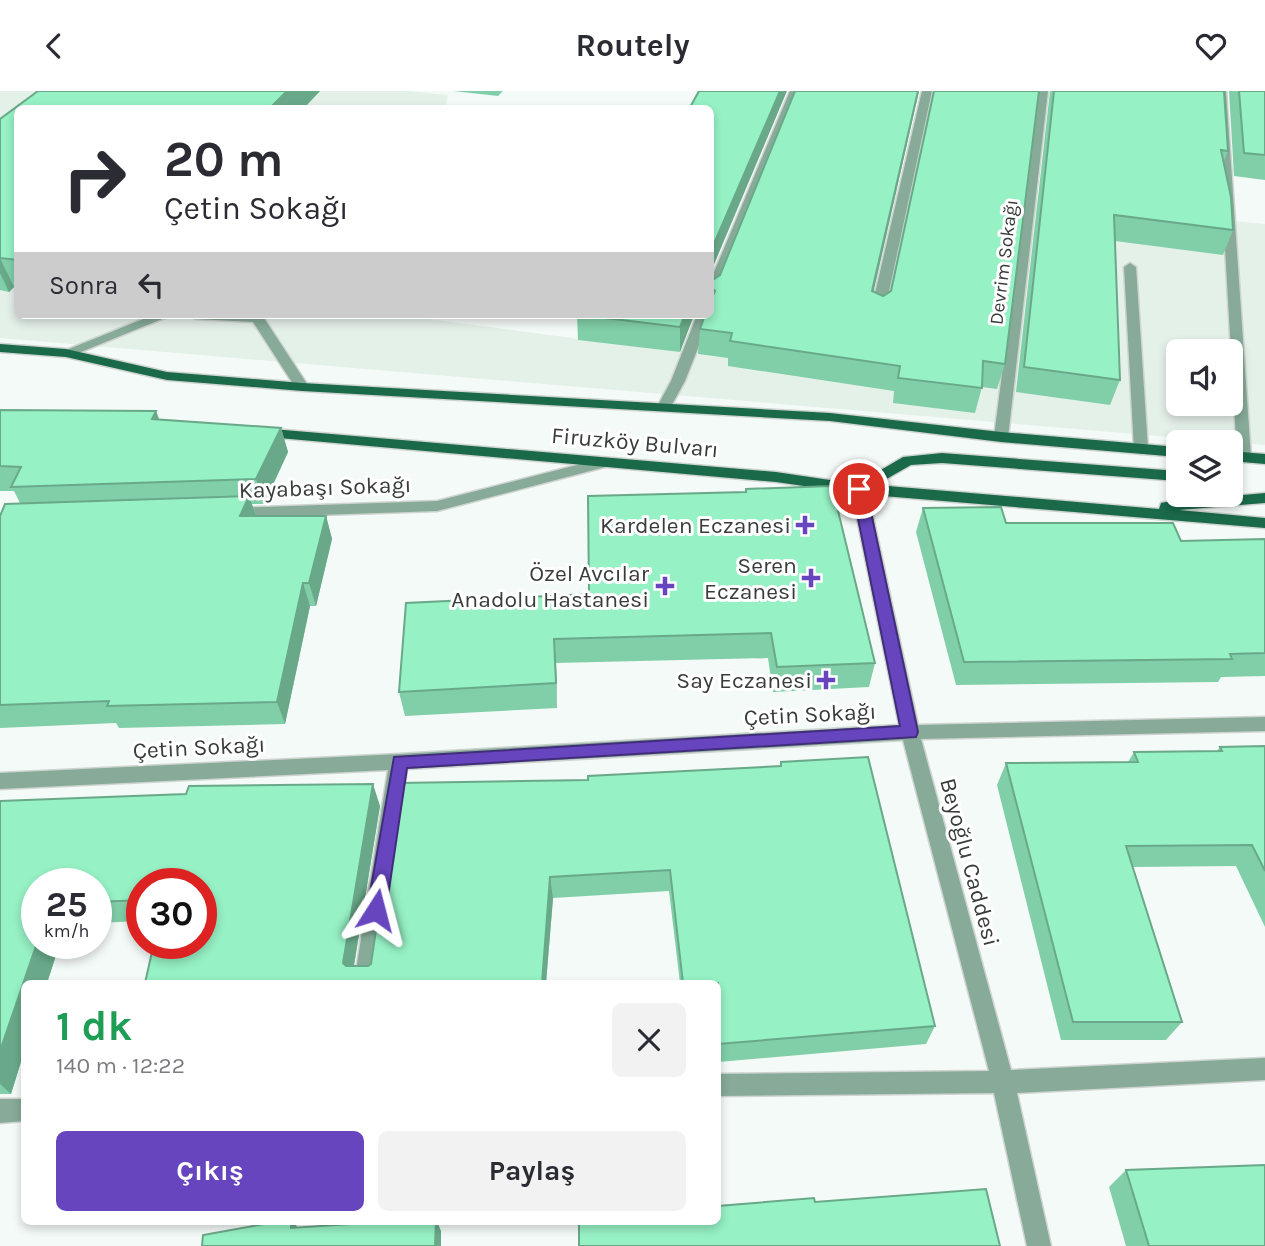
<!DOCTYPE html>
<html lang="tr">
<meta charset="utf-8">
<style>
:root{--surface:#fff;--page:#f2f2f3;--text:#2b2b33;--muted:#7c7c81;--accent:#6645be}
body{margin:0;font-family:Karla,sans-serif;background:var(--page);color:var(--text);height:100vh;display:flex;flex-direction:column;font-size:26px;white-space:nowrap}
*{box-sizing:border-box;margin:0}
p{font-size:23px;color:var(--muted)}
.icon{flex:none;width:38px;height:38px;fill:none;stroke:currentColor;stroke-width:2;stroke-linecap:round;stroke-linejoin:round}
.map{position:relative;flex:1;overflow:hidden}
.side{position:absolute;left:21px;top:889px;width:700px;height:245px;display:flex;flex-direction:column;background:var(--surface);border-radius:10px;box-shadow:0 4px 10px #0003}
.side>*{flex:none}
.hud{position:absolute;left:14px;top:14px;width:700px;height:214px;border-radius:10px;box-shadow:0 4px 10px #0003;background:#fff;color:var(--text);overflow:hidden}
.fabs{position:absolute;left:1166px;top:248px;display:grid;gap:14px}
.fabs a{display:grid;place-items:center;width:77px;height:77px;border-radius:10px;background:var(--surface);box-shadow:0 4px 10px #0003;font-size:35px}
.speed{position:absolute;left:21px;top:777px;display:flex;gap:14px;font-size:35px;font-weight:700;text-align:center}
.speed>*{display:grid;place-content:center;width:91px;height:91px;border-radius:50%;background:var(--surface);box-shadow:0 4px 10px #0003;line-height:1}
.speed small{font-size:18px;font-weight:400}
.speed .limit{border:10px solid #d22;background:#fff;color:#111}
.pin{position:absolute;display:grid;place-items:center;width:60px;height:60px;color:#fff;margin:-30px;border:4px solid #fff;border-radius:50%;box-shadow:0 2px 7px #0007}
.me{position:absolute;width:77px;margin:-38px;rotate:9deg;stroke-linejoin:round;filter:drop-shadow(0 0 5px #0008)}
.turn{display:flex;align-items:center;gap:24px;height:147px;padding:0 35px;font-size:32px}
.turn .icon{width:91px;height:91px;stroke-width:2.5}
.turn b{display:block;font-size:49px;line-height:60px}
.then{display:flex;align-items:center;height:66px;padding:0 35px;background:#0003;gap:14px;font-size:26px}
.round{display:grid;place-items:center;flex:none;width:74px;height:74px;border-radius:10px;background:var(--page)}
.summary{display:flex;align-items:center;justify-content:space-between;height:119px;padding:0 35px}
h1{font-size:42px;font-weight:700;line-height:52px;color:#1e9e55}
.button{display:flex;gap:14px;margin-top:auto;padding:14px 35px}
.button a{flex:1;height:80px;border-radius:10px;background:var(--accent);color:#fff;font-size:28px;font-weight:700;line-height:80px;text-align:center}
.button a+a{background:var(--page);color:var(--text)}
header{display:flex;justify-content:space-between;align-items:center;height:91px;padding:0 35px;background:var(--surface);font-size:32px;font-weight:700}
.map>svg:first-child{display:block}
</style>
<header><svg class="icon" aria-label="back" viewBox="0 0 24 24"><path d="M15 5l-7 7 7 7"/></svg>Routely<svg class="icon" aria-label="heart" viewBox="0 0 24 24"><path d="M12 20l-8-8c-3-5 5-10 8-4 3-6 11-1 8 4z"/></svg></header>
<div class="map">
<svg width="1265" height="1155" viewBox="0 0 1265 1155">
<rect width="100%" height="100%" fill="#f4faf7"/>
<path fill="#e4f1e9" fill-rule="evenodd" d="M 0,0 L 408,0 L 448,4 L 445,18 L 18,18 L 18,224 L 398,224 L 717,266 L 792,87 L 1265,133 L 1265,354 L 0,247 ZM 1178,261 L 1230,261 L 1230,313 L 1178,313 Z"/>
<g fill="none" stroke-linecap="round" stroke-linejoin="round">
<defs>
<g id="minor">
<polygon points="790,0 800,0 716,208 710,212 710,191"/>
<polygon points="922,0 932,0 884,224 877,228 870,224"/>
<polygon points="1038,0 1048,0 1008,346 1001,351 994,346"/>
<polygon points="1216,0 1226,0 1251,366 1244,371 1237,366"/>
<polygon points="1130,172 1136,176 1148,358 1141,363 1134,358 1124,176"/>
<polygon points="153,224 172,224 71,265 61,265 59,262"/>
<polygon points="189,224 262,224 309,296 307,299 297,299 253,231 196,228"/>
<polygon points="697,224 711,224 685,290 669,319 659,319 657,316 671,290"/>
<polygon points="604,367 609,369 611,372 609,375 437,420 231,427 223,422 231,417 437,410"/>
<polygon points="859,393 867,398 918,634 1265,626 1265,640 921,648 1011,979 1265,967 1265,989 1017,1002 1051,1155 1027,1155 994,1002 718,1005 718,983 989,980 903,649 407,678 376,892 354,892 388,679 0,698 0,682 399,663 899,634 851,398"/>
<polygon points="0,1008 24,1008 24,1030 0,1032"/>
</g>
<g id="major">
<polygon points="0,253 66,258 167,281 302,292 830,322 1001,341 1178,356 1178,366 1001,351 830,330 302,300 167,289 66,266 0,261"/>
<polygon points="261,337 776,381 857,393 903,366 942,362 1178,380 1178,390 942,372 911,374 876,394 1159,418 1161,412 1166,411 1265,402 1265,412 1179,419 1265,427 1265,437 859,403 776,391 256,345 254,342"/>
<polygon points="1230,360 1265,363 1265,373 1230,370"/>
</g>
</defs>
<use href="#minor" stroke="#cfd4d1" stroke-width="3"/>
<use href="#major" stroke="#cfd4d1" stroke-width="3"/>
<use href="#minor" fill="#87ab98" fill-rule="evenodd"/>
<use href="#major" fill="#1a6a4a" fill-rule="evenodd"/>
</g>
<g fill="#81cfa9">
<polygon points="38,0 320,0 303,18 18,18 18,196 14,196 9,201 0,199 0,28"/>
<polygon points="453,0 503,0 498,5"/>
<polygon points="1050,0 1224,0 1228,60 1224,70 1233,139 1223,164 1115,150 1120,289 1110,314 1016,301"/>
<polygon points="1229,0 1265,0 1265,89 1234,85"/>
<polygon points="710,183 711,190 873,201 1005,273 997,298 982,296 975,322 893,312 894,300 728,275 728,267 698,263 700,238 710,224"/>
<polygon points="577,224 694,224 680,261 578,249"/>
<polygon points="0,319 156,320 159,328 281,337 288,361 264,413 252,413 256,425 326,425 332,448 316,515 310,515 285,633 119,637 116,632 0,637 0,425 20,412 14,400 0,400"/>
<polygon points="746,398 875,572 869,596 773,601 768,567 556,572 557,617 405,625 399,601 589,503 745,401"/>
<polygon points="923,417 1006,432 1181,450 1265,448 1265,585 1221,586 1218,591 956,594 916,441"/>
<polygon points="1265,655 1265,836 1236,775 1132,776 1182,931 1166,949 1061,949 997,694 1006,672 1128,671 1134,661 1217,660 1220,656"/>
<polygon points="781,671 935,935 926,953 718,971 718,892 680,892 669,800 553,807 546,892 145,892 201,793 142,793 142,830 96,832 96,793 37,793 37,852 60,852 47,892 24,892 24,961 11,1003 0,1003 0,710 380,715 354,875 368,875 588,689 780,675"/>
<polygon points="1126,1079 1265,1155 1126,1155 1109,1096"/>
</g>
<g fill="#69a989">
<polygon points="287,0 320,0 303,18 269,18"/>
<polygon points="780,0 787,0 710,183 710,162"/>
<polygon points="918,0 919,0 868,225 872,200"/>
<polygon points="0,167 14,196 9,201 0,182"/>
<polygon points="685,224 694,224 680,261 680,236"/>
<polygon points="156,320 165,345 152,328"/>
<polygon points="281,337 288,361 264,413 256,388"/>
<polygon points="249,405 257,428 240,425"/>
<polygon points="326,425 332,448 316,515 309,492"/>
<polygon points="303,492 310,515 285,633 277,611"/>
<polygon points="554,548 556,572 557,617 556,592"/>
<polygon points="373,693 380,715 351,892 343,872"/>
<polygon points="550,786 553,807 546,892 542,892"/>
<polygon points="37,852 60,852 47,892 24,892 24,961 11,1003 0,993 0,960"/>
<polygon points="291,1130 293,1130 301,1141 291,1137"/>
<polygon points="436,1130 437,1130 441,1140 441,1155 435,1155"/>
</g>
<g fill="#96f1c4" stroke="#69a989" stroke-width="2">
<polygon points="38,0 287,0 269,18 18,18 18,169 0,167 0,28"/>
<polygon points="699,0 780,0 710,162 710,18 689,18"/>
<polygon points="795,0 918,0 872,200 883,205 891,200 934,0 1039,0 1005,273 983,270 982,297 898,287 900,275 730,250 732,242 700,238 705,224 710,224 710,211 715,200 712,197 710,197 710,183 711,190 720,184"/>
<polygon points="1054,0 1224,0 1228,60 1221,59 1231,106 1233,139 1114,124 1120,289 1024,276"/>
<polygon points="1239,0 1265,0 1265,64 1244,62"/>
<polygon points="580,224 685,224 680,236"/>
<polygon points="0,319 156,320 152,328 281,337 256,388 11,396 21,376 0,375"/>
<polygon points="832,395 875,572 777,576 771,542 554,548 556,592 399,601 406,512 589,503 588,405 746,401 746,398"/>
<polygon points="249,405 240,425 326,425 309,492 303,492 277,611 107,615 109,610 0,614 0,425 5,413"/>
<polygon points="1001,416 1006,432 1173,432 1181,450 1265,448 1265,562 1230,563 1232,568 964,571 923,417"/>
<polygon points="1265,655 1265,780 1252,754 1126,755 1182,931 1073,931 1006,672 1138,671 1134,661 1222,660 1220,656"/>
<polygon points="868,666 935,935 718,953 718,892 683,892 670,779 550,786 542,892 145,892 154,852 201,852 201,793 142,793 142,809 96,811 96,793 37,793 37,852 0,960 0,710 186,703 189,695 373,693 343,872 346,875 368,875 371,873 398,692 588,689 588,685 781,675 781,671"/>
<polygon points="1265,1074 1265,1155 1149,1155 1126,1079"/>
<polygon points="986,1098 1000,1155 579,1155 579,1130 718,1130 718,1115 814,1107 815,1111"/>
<polygon points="281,1130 291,1130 291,1137 395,1130 436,1130 435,1155 202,1155 203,1144"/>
</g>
<polygon fill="#6645be" stroke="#422d7c" stroke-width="2" points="859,394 866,398 918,641 916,646 407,677 386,819 383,825 376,827 370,825 367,819 394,666 900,635 852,398"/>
<g fill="#6645be" stroke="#fff" stroke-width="2.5">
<path d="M801.5 423.5h7v7h7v7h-7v7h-7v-7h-7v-7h7z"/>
<path d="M807.5 476.5h7v7h7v7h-7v7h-7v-7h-7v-7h7z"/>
<path d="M661.5 484.5h7v7h7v7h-7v7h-7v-7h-7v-7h7z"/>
<path d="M822.5 578.5h7v7h7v7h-7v7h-7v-7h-7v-7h7z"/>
</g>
<g text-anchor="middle" stroke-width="6" stroke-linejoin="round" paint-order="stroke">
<g font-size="19" fill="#393c3a" stroke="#fff">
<text transform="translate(1003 171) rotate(-83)" y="7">Devrim Sokağı</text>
</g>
<g font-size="23" fill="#393c3a" stroke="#fff">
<text transform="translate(635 351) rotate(5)" y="8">Firuzköy Bulvarı</text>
<text transform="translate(325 396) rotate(-2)" y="8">Kayabaşı Sokağı</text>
<text transform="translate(810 623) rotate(-3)" y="8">Çetin Sokağı</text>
<text transform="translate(199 656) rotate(-3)" y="8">Çetin Sokağı</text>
<text transform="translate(970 771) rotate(75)" y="8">Beyoğlu Caddesi</text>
</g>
<g font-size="23" fill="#393c3a" stroke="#fff" text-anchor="end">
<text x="791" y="442">Kardelen Eczanesi</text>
<text x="797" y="482">Seren<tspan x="797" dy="26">Eczanesi</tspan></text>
<text x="649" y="490">Özel Avcılar<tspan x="649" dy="26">Anadolu Hastanesi</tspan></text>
<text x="812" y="597">Say Eczanesi</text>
</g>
</g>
</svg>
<div class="fabs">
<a><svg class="icon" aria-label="sound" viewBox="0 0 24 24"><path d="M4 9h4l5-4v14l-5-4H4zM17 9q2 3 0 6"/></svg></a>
<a><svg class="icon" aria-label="layers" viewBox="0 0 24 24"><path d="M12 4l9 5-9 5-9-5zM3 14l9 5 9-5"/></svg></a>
</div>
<div class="speed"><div>25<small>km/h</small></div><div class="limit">30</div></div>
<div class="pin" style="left:859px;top:398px;background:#d93025"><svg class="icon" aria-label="arrive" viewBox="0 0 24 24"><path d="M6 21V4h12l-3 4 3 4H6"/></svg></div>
<svg class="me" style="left:376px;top:819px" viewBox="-20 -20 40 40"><path d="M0-17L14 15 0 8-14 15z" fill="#6645be" stroke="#fff" stroke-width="4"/></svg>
<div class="hud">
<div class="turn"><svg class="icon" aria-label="right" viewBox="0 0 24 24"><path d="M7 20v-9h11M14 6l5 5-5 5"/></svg><div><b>20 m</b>Çetin Sokağı</div></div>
<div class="then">Sonra<svg class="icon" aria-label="left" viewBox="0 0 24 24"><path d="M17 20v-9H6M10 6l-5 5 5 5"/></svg></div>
</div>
<section class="side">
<div class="summary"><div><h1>1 dk</h1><p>140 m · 12:22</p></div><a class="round"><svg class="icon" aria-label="close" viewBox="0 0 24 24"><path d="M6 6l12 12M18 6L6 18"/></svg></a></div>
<div class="button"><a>Çıkış</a><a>Paylaş</a></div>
</section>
</div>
